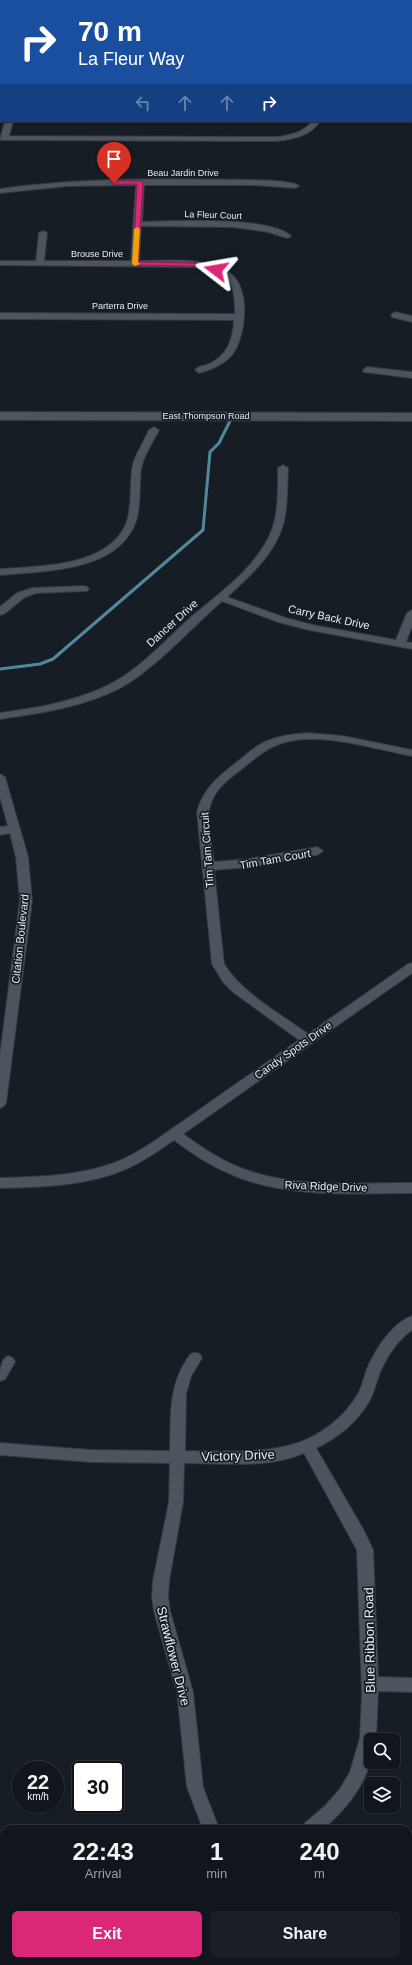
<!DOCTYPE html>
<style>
:root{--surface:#11161c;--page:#1a1f25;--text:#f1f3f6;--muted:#9c9fa3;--line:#30353b;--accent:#db2777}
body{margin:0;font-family:Arial,sans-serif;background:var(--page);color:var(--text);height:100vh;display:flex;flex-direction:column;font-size:15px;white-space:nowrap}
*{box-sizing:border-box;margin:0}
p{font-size:13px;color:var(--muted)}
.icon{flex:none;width:22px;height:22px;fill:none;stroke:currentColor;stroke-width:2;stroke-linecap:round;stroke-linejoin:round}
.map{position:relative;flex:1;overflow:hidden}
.drawer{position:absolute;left:0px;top:1825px;width:412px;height:140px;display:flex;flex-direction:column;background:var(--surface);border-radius:12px 12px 0 0;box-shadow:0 1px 3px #0004,0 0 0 1px var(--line)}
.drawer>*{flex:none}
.top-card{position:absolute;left:0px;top:0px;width:412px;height:122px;box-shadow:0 1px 3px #0004,0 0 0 1px var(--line);background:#1a4fa0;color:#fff;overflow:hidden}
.tools{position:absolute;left:364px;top:1733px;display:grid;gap:8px}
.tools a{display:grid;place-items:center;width:36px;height:36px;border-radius:6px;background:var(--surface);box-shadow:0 1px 3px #0004,0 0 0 1px var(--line);font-size:20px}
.speed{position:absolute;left:12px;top:1761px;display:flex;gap:8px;font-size:20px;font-weight:700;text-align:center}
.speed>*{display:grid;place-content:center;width:52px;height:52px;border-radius:50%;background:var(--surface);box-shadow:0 1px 3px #0004,0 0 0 1px var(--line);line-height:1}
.speed small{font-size:10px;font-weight:400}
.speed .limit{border:2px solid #111;border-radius:6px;background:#fff;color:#111}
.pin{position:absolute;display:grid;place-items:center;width:34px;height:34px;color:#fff;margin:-41px -17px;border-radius:50% 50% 50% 0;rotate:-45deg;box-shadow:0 0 4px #0007}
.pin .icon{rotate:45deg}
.me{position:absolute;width:44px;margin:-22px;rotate:284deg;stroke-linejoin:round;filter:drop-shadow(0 0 3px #0008)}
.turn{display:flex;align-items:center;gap:14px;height:84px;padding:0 12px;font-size:18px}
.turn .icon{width:52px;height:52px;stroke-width:2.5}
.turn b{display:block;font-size:28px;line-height:34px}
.lanes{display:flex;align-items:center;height:38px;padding:0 12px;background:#0003;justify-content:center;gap:20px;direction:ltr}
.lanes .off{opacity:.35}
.eta{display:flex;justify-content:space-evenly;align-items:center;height:68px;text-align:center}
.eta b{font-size:24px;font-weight:800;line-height:28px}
.cta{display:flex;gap:8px;margin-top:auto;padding:8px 12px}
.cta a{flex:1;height:46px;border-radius:6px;background:var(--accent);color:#fff;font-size:16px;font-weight:800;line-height:46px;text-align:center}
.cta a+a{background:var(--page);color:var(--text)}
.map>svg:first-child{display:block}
</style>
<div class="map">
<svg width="412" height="1965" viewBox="0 0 412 1965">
<rect width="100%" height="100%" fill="#171d25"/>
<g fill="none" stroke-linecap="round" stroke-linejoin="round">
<polyline stroke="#53889c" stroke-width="3" points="0,669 40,664 53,659 203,530 210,452 219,443 232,417"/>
<defs>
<g id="minor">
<rect x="245" y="0" width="14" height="1"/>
<rect x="411" y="30" width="1" height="4"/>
<rect x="0" y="31" width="1" height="4"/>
<path d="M 5,121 L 13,121 L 9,136 L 277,137 C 290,135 304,133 312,121 L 320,121 C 310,136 294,139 277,141 L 0,140 Z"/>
<path d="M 253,180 C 264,181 291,180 299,186 L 295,188 L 253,185 L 144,185 L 142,222 C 172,221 270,216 291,236 L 287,238 L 268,232 L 233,227 L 141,226 L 139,261 C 168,261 207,256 231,274 C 251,289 246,339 231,356 C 223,365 210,370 199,373 L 195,370 C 198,366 204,366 209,364 C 228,355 233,339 234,320 L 0,319 L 0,313 L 235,314 C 235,279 229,272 193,267 L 0,265 L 0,261 L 36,261 L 39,233 L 43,231 L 47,233 L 44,261 L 131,261 L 136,185 L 68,186 L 0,193 L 0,189 C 83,177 169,179 253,180 Z"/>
<polygon points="395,312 412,316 412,322 392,317 391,315"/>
<polygon points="367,367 412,372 412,378 364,372 363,370"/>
<path d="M 154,427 L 159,430 C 153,442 143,456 141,469 C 139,485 141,506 136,521 C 119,572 44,571 0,575 L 0,569 C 40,566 111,567 127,521 C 132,506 130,485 132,469 C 134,456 144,442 149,430 Z"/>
<path d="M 283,465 L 288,468 C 287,485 288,504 284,521 C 277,552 250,576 227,597 L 286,618 L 313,625 L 396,640 L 407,613 L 412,610 L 412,626 L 406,642 L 412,643 L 412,649 L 309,630 L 278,622 L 222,601 C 191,628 155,669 120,688 C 83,707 41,713 0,719 L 0,713 C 34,708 68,703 100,689 C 136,674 161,644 190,618 C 218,594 252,571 269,537 C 279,516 278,491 278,468 Z"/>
<polygon points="84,586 87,587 89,589 87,591 36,593 25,597 4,614 0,615 0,607 17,593 32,588"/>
<path d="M 307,733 L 343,736 L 412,750 L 412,756 C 373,749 315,729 277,745 C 263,750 251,762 239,771 C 226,781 212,792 209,811 C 207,825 212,847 214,862 L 249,859 L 317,847 L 323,851 L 317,855 L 249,867 L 214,870 L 224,964 C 242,993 280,1014 308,1034 L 408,964 L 412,963 L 412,973 L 183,1134 C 200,1146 217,1158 236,1166 C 290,1189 354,1183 412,1183 L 412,1193 C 350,1193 283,1199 226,1172 C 207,1164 190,1152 174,1140 C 158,1151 144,1161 126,1169 C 87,1186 42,1187 0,1188 L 0,1178 C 38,1177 78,1176 114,1163 C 141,1153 165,1133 189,1117 C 226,1091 262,1066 299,1040 L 233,992 L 223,982 L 212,964 L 197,812 C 204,786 222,774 242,758 C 250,751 260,743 270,740 C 282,735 295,734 307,733 Z"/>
<polygon points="0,774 5,777 28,857 32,901 6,1103 4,1106 0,1108 0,1055 20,901 16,857 10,833 0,835 0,827 8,826 0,797"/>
<path d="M 412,1316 L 412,1330 C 399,1339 389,1353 382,1368 C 377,1378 375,1390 370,1400 C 358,1421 338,1438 316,1448 L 363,1529 L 373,1550 L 378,1677 L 412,1678 L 412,1692 L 378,1691 L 376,1738 L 376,1740 L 371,1740 C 371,1747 372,1755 370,1762 C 363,1789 344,1811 323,1829 L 303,1829 L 305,1823 L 325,1806 L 340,1789 L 350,1772 L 360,1738 L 362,1694 L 357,1550 L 304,1453 C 268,1469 222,1463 184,1463 L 183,1502 L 169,1581 L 168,1597 L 170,1611 L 193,1692 L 203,1787 L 219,1829 L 203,1829 L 187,1787 L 177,1692 L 154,1611 L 152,1597 L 153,1581 L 169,1502 L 170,1463 L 91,1462 L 0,1455 L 0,1443 L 91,1450 L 170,1451 C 171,1420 168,1388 186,1361 C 190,1354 192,1351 200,1354 L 202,1358 L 191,1376 L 186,1394 L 185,1451 C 220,1451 257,1454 291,1445 C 318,1438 344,1418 358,1394 C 362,1387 364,1377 367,1369 C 375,1350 392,1323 412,1316 Z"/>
<path d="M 8,1356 L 13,1358 L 15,1362 L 5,1379 L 0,1381 C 0,1371 0,1360 8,1356 Z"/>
<polygon points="4,1947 4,1961 11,1961 0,1965 0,1948"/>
</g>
<polygon id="secondary" points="0,412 412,413 412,421 0,420"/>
</defs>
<use href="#minor" stroke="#363940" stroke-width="2"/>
<use href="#secondary" stroke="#363940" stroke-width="2"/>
<use href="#minor" fill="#4d545e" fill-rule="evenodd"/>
<use href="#secondary" fill="#4d545e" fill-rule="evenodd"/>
</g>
<polygon fill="#db2777" stroke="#8e194d" points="114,181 140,181 143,183 138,262 193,263 219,268 219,271 193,266 133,265 137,184 112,184 112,181"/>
<polygon fill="#f59e0b" points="137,227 140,229 138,262 140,264 135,266 132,264 134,229"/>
<g text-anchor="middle" stroke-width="3.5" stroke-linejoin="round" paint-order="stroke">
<g font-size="9" fill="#e7ebf1" stroke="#171d25">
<text x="183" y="176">Beau Jardin Drive</text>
<text transform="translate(213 215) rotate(2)" y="3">La Fleur Court</text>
<text x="97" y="257">Brouse Drive</text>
<text x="120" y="309">Parterra Drive</text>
<text x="206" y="419">East Thompson Road</text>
</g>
<g font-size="11" fill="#e7ebf1" stroke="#171d25">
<text transform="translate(329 617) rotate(12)" y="4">Carry Back Drive</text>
<text transform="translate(172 623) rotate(-42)" y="4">Dancer Drive</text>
<text transform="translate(207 850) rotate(-94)" y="4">Tim Tam Circuit</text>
<text transform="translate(275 859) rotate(-10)" y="4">Tim Tam Court</text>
<text transform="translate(20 939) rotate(-84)" y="4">Citation Boulevard</text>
<text transform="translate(293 1050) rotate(-35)" y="4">Candy Spots Drive</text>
<text transform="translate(326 1186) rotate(2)" y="4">Riva Ridge Drive</text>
</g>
<g font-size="13" fill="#e7ebf1" stroke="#171d25">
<text transform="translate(238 1455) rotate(-2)" y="5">Victory Drive</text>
<text transform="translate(369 1640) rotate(-91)" y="5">Blue Ribbon Road</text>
<text transform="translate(174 1656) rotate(76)" y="5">Strawflower Drive</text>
</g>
</g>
</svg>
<div class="tools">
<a><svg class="icon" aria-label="search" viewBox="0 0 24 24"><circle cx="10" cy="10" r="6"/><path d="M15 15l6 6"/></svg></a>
<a><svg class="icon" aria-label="layers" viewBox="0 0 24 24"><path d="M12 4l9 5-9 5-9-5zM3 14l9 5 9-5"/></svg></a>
</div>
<div class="speed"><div>22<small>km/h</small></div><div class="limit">30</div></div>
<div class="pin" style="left:114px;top:183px;background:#d93025"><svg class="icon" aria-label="arrive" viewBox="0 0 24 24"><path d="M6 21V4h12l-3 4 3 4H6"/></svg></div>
<svg class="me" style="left:216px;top:270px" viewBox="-20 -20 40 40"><path d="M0-17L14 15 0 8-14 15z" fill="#db2777" stroke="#fff" stroke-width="4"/></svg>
<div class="top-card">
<div class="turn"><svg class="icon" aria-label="right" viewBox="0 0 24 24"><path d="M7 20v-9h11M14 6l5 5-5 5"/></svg><div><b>70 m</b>La Fleur Way</div></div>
<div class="lanes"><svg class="icon off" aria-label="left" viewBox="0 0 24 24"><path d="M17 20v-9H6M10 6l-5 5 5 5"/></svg><svg class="icon off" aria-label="ahead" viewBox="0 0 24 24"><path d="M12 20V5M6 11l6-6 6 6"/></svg><svg class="icon off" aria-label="ahead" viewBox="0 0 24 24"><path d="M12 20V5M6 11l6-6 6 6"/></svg><svg class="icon" aria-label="right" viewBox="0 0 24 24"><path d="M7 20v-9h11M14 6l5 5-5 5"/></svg></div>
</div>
<section class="drawer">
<div class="eta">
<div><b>22:43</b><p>Arrival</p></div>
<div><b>1</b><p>min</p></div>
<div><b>240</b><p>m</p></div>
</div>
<div class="cta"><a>Exit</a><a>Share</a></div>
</section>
</div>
